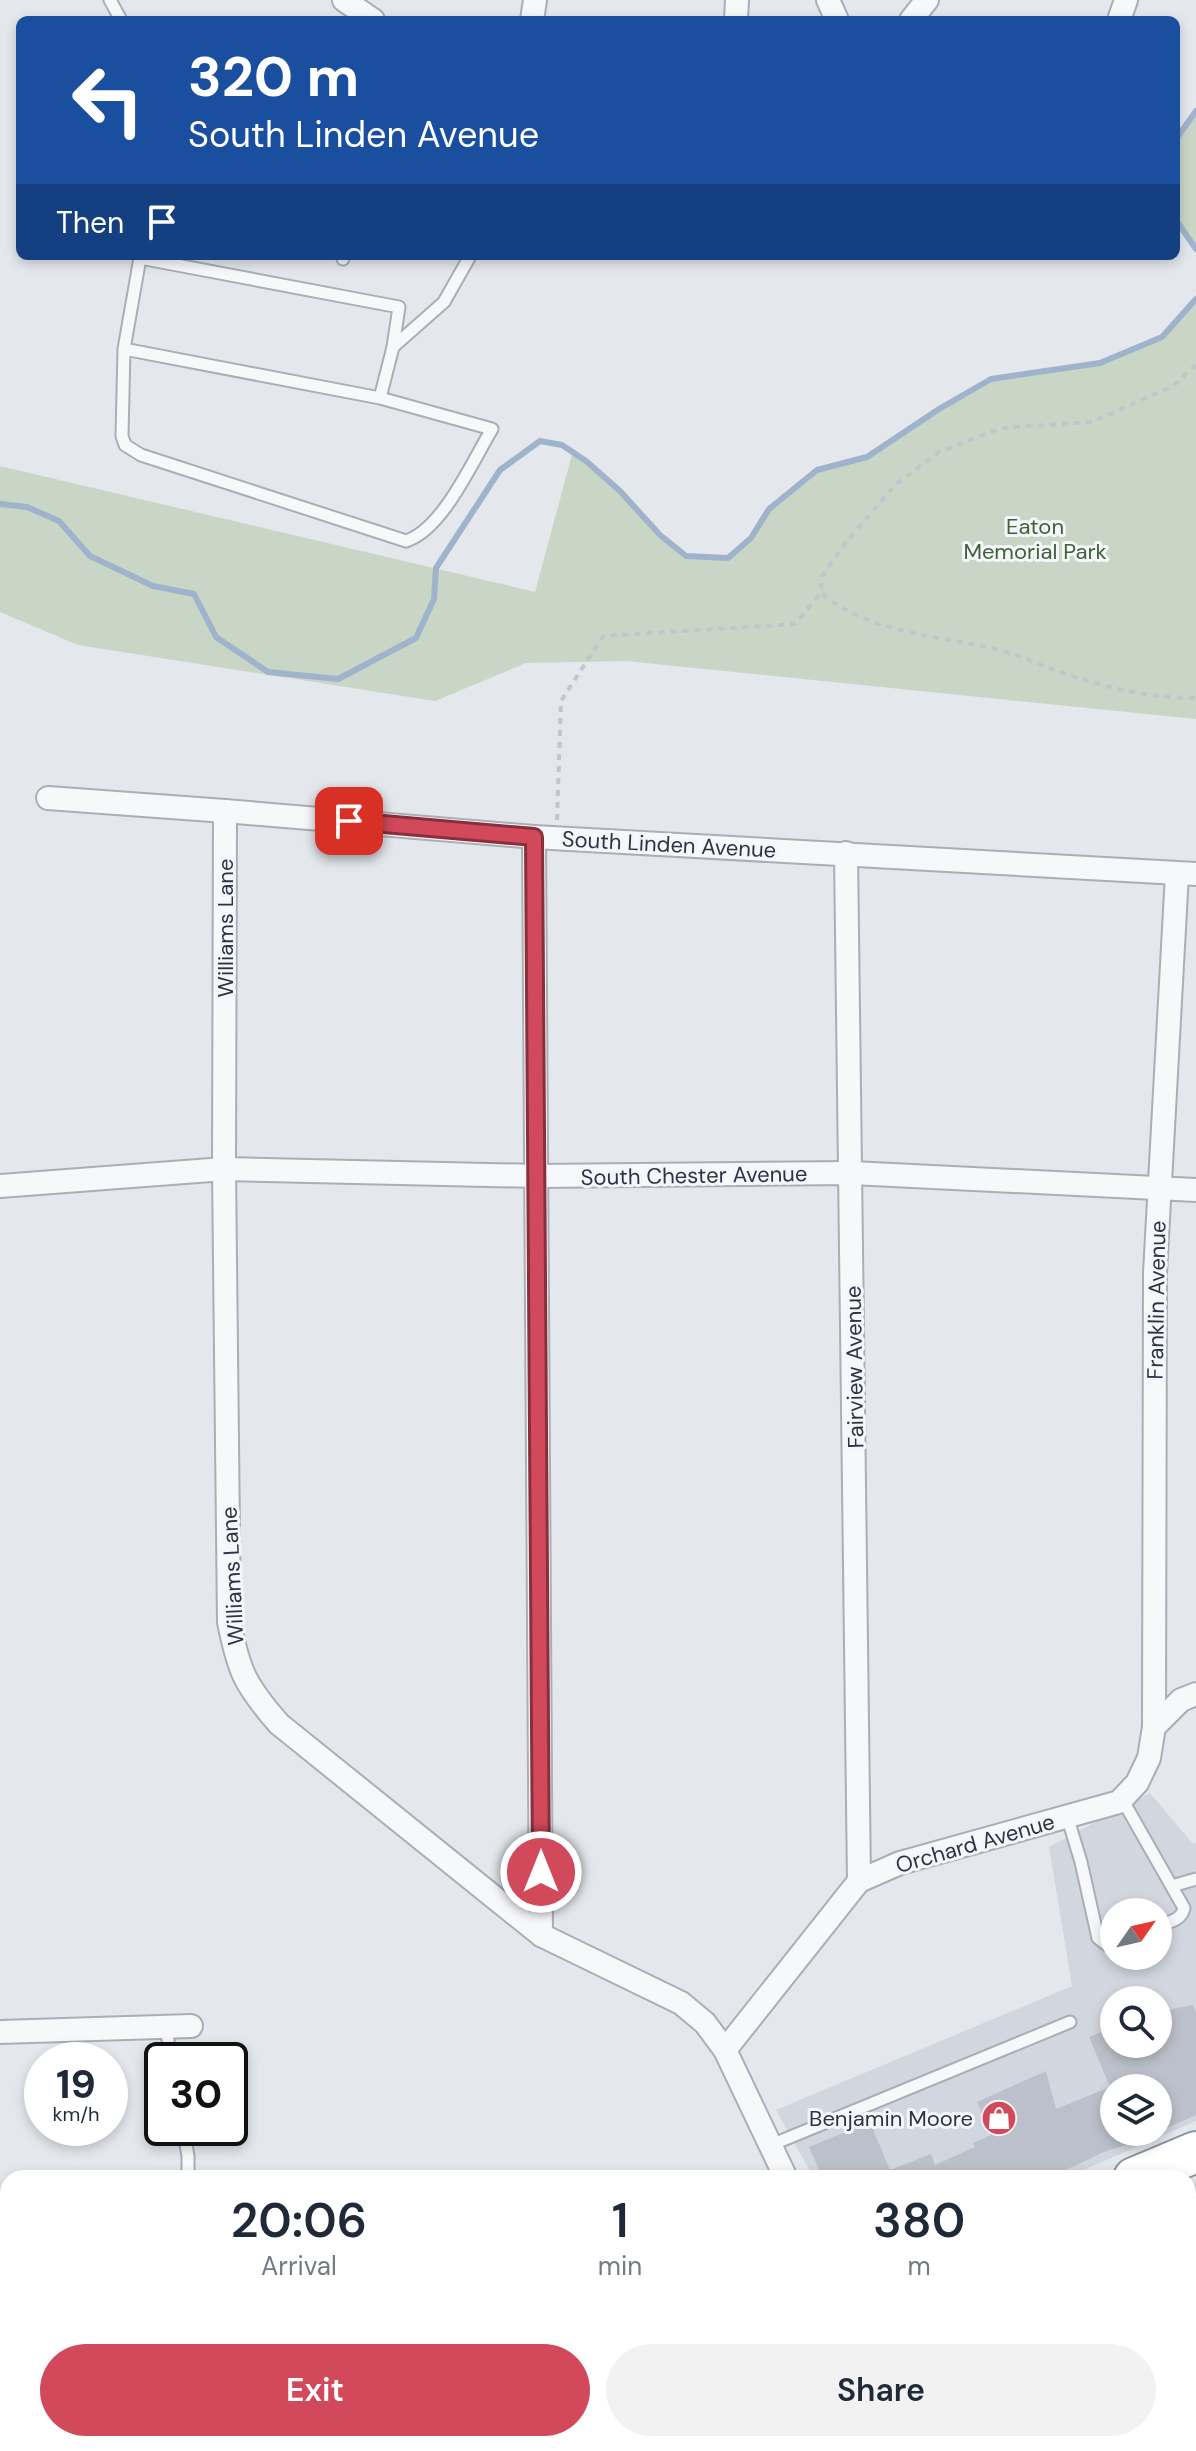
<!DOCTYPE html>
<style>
:root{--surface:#fff;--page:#f2f2f3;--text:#1f2937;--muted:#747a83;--accent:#d1495b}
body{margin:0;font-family:"DM Sans",sans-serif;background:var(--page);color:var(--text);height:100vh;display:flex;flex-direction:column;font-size:30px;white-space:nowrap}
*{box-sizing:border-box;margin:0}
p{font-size:26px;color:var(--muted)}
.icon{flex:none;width:44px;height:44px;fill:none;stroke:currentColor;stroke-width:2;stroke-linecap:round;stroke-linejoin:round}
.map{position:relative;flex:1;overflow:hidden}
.sheet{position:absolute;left:0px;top:2170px;width:1196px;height:282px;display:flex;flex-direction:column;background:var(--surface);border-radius:24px 24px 0 0;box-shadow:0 4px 12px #0003}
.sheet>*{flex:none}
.guide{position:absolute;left:16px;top:16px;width:1164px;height:244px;border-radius:12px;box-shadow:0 4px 12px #0003;background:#1a4fa0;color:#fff;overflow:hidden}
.needle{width:52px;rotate:56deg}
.fabs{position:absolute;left:1100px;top:1898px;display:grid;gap:16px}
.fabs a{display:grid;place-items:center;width:72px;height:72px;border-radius:50%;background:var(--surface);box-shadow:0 4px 12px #0003;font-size:40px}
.speed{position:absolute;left:24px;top:2042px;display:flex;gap:16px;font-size:40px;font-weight:700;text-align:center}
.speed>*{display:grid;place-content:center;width:104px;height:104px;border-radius:50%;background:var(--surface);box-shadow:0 4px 12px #0003;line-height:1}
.speed small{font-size:20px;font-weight:400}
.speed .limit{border:4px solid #111;border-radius:12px;background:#fff;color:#111}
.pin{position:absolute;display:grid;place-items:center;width:68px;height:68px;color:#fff;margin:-34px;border-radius:16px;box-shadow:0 4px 12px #0006}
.me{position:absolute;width:88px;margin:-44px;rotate:0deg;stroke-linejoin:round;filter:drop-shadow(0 0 6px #0008)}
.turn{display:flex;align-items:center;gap:28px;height:168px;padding:0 40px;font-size:36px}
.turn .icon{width:104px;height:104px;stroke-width:2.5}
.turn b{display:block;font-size:56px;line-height:68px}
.then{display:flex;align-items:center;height:76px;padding:0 40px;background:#0003;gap:16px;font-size:30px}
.eta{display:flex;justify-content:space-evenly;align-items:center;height:136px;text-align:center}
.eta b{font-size:48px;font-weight:600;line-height:56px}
.button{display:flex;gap:16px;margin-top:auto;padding:16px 40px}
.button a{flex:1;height:92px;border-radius:48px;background:var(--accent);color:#fff;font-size:32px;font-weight:600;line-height:92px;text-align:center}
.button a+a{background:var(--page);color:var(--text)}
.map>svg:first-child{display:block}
</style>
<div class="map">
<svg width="1196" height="2451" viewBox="0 0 1196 2451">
<rect width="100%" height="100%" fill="#e4e7ec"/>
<g fill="#d2d6de" fill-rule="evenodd">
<path d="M 1150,1793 L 1192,1843 L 1196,1843 L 1196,2121 L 1065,2178 L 814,2178 L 776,2110 L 1072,1986 L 1049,1847 ZM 1114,1912 L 1158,1912 L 1158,1956 L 1114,1956 ZM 1114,2000 L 1158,2000 L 1158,2044 L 1114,2044 ZM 1114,2088 L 1158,2088 L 1158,2132 L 1114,2132 Z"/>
<polygon points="1196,2183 1196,2451 576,2451 572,2445 1188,2444 1188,2186"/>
</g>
<g fill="#c9d6c5">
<polygon points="1196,111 1196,249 1176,220 1176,139"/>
<polygon points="1196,299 1196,719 626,661 526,663 435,701 78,645 0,612 0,466 535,592 573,451 620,491 660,535 686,556 728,558 751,538 769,509 817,470 867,457 939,409 991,379 1100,363 1161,337"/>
</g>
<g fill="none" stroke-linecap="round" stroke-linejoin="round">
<g stroke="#9fb4cc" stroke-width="6">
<polyline points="1176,139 1196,111"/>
<polyline points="1176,220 1196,249"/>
<polyline points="0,504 27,507 59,521 90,556 153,586 194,594 216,637 268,672 338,679 416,638 434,599 436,568 500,470 540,441 562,445 586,461 620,491 660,535 686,556 728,558 751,538 769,509 817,470 867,457 939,409 991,379 1100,363 1162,337 1196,299"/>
</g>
</g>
<polygon fill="#bbc0ca" points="1193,2005 1196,2012 1196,2115 1158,2132 1158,2088 1114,2088 1114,2132 1153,2132 1153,2136 1104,2152 1070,2168 1043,2178 823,2178 809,2147 870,2122 890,2170 931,2154 935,2165 975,2147 973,2143 991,2135 977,2102 1046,2071 1056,2109 1110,2087 1089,2037 1114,2027 1114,2044 1158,2044 1158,2012"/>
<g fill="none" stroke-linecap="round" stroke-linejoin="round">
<defs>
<g id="lane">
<polyline points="110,0 121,20"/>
<polyline points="343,259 343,256"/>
<polyline points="393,347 444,302 470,256"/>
<path d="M 124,349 L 380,398 L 492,429 C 472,462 443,529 406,541 L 141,455 L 125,445 L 122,436 L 124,349 L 140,258 L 399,307 L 393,347 L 380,398"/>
<path d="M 1122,1799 L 1184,1908 C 1182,1920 1169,1922 1158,1926"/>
<polyline points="1067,1816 1081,1862 1098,1938 1107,1945 1114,1943"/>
<polyline points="1172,1886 1196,1879"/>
<polyline points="166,2027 171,2060"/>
<polyline points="183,2128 188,2156 188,2178"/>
<polyline points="771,2145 1070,2022"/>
<polyline points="0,2301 8,2300"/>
<polyline points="0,2397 8,2400"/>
<polyline points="351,2444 354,2451"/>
<polyline points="670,2444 673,2451"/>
<polyline points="1081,2444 1083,2451"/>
<polyline points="103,2451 104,2444"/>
</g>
<g id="street">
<polyline points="344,0 373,20"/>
<polyline points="828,0 837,20"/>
<polyline points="532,20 535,0"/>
<polyline points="736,20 737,0"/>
<polyline points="911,20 927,0"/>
<polyline points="1119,20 1126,0"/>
<polyline points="48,798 225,811 534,837 1196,874"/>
<path d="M 225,811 L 224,1169 L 229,1622 C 239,1672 245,1685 279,1724 L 541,1935 L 681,2003 L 705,2023 L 725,2050 L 786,2178"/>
<polyline points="534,837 541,1935"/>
<polyline points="846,853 859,1881"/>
<polyline points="0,1186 224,1169 537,1176 852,1173 1196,1190"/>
<polyline points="1154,1727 1155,1273 1177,874"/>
<polyline points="0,2032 191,2026"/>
<polyline points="725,2050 859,1881 900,1863 1119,1802 1137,1783 1149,1758 1154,1727 1181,1700 1196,1694"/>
</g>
<polyline id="primary" points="539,2444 543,2451"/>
<g id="highway">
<polyline points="1134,2178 1196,2152"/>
<polyline points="485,2451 504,2444"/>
</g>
</defs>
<use href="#lane" stroke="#a9aeb7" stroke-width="15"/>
<use href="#street" stroke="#a9aeb7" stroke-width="26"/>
<use href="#primary" stroke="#a3abb8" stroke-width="38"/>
<use href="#highway" stroke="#8b94a3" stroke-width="44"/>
<g stroke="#c2c5cb" stroke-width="4" stroke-dasharray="6 6" stroke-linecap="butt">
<path d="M 1196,365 L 1173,386 L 1092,422 L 1001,428 L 939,452 L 896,484 L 847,541 L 822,576 L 821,593 C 872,636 945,635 1006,652 C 1022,656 1037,664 1052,669 C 1100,686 1145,698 1196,698"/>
<polyline points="557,820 561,701 603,636 795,624 821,593"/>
</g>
<use href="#lane" stroke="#f7f8fa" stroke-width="11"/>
<use href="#street" stroke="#f7f8fa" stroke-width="22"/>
<use href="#primary" stroke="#fff" stroke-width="34"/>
<use href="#highway" stroke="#fff" stroke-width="40"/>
</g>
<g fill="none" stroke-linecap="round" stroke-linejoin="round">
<defs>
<polyline id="route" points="349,821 534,837 541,1872"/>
</defs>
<use href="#route" stroke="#882f3b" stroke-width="20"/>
<use href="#route" stroke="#d1495b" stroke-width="14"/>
</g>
<defs>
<symbol id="shop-disc" viewBox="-11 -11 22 22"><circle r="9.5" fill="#d1495b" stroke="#f4f6f9"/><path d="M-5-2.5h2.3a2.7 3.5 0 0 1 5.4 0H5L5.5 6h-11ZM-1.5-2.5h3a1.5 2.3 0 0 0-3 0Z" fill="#fff"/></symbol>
</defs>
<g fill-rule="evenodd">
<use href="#shop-disc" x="979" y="2098" width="40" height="40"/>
</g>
<g text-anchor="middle" stroke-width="6" stroke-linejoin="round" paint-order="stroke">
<g font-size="22" fill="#3f6138" stroke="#f4f6f9">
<text x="1035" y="534">Eaton<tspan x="1035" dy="25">Memorial Park</tspan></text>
</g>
<g font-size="22" fill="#2b3445" stroke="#f4f6f9">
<text transform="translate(669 844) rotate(3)" y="8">South Linden Avenue</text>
<text transform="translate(225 928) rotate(-90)" y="8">Williams Lane</text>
<text transform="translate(694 1175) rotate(-1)" y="8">South Chester Avenue</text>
<text transform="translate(1156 1300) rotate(-89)" y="8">Franklin Avenue</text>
<text transform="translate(854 1367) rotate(-91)" y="8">Fairview Avenue</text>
<text transform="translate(232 1576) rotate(-93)" y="8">Williams Lane</text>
<text transform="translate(975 1843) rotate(-16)" y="8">Orchard Avenue</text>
</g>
<g font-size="22" fill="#2b3445" stroke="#f4f6f9" text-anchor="end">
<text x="973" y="2126">Benjamin Moore</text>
</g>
</g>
</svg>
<div class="fabs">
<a><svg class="needle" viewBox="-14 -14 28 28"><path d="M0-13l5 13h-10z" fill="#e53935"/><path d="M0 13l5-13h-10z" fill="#747a83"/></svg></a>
<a><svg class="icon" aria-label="search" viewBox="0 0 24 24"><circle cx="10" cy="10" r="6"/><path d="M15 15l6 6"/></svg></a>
<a><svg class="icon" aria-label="layers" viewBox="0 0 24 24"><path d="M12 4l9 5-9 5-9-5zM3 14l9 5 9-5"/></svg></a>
</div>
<div class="speed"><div>19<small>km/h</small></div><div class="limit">30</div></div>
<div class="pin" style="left:349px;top:821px;background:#d93025"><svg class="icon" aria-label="arrive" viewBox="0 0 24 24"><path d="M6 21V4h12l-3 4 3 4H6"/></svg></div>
<svg class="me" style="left:541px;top:1872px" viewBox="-20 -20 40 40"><circle r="17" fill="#d1495b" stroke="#fff" stroke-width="3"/><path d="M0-11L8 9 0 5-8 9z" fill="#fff"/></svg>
<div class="guide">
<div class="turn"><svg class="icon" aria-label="left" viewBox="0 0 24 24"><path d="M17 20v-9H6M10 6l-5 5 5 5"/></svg><div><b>320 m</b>South Linden Avenue</div></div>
<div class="then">Then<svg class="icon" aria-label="arrive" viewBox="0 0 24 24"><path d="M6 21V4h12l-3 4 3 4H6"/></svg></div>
</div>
<section class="sheet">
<div class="eta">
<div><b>20:06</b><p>Arrival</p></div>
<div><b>1</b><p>min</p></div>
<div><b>380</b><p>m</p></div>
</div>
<div class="button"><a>Exit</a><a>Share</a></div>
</section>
</div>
